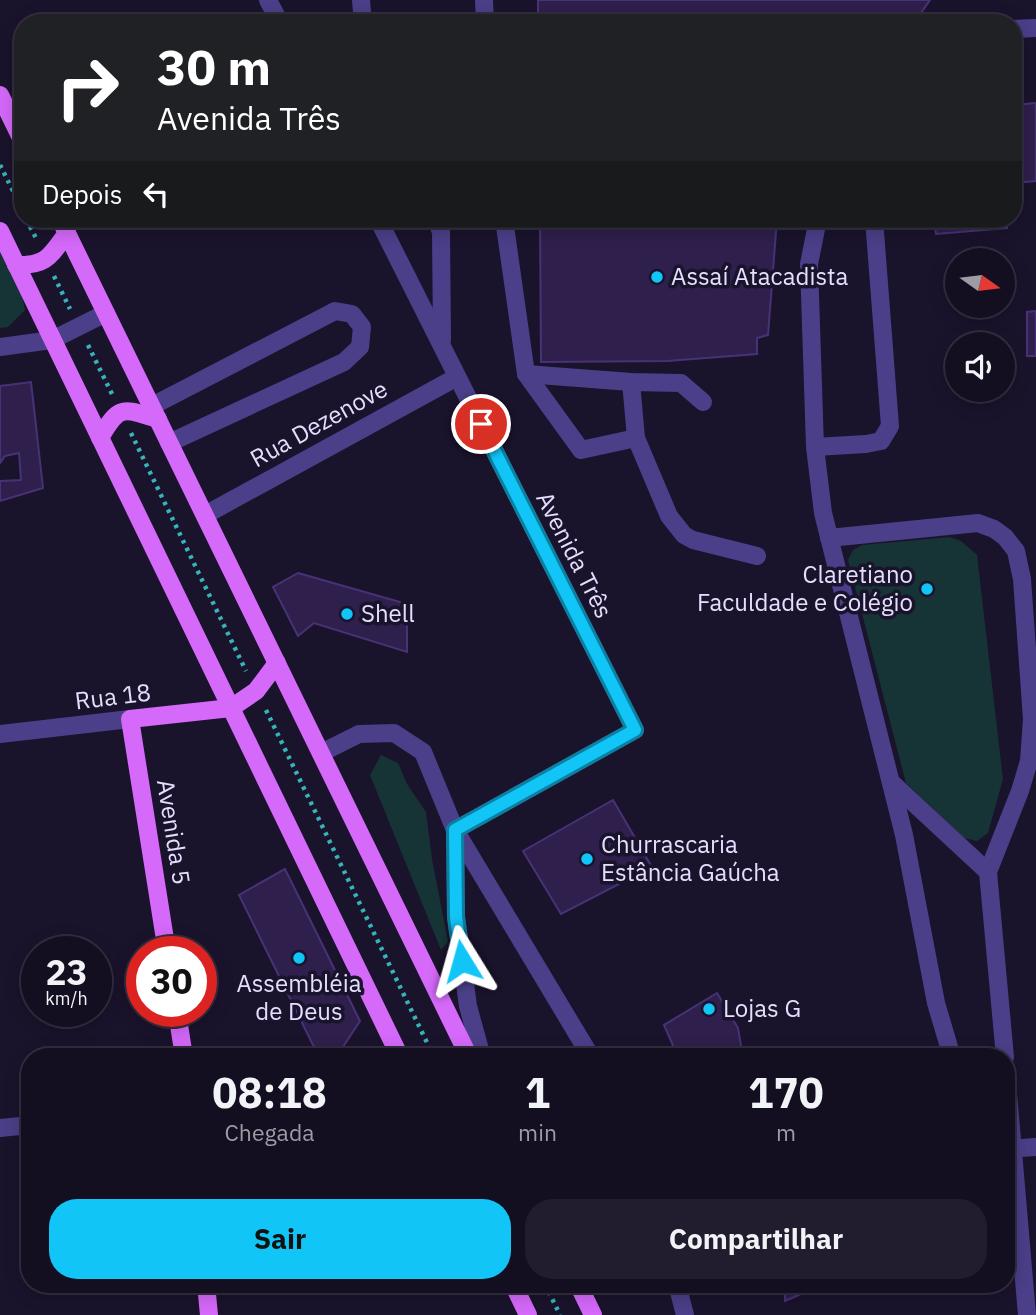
<!DOCTYPE html>
<html lang="pt">
<meta charset="utf-8">
<style>
:root{--surface:#140e21;--page:#211c2e;--text:#f1f3f6;--muted:#9d9ca5;--line:#332e3f;--accent:#11c5f7}
body{margin:0;font-family:"IBM Plex Sans",sans-serif;background:var(--page);color:var(--text);height:100vh;display:flex;flex-direction:column;font-size:26px;white-space:nowrap}
*{box-sizing:border-box;margin:0}
p{font-size:23px;color:var(--muted)}
.icon{flex:none;width:38px;height:38px;fill:none;stroke:currentColor;stroke-width:2;stroke-linecap:round;stroke-linejoin:round}
.map{position:relative;flex:1;overflow:hidden}
.side{position:absolute;left:21px;top:1048px;width:994px;height:245px;display:flex;flex-direction:column;background:var(--surface);border-radius:28px;box-shadow:0 4px 18px #0003,0 0 0 2px var(--line)}
.side>*{flex:none}
.hud{position:absolute;left:14px;top:14px;width:1008px;height:214px;border-radius:28px;box-shadow:0 4px 18px #0003,0 0 0 2px var(--line);background:#202124;color:#fff;overflow:hidden}
.needle{width:46px;rotate:104deg}
.controls{position:absolute;left:945px;top:248px;display:grid;gap:14px}
.controls a{display:grid;place-items:center;width:70px;height:70px;border-radius:50%;background:var(--surface);box-shadow:0 4px 18px #0003,0 0 0 2px var(--line);font-size:35px}
.speed{position:absolute;left:21px;top:936px;display:flex;gap:14px;font-size:35px;font-weight:700;text-align:center}
.speed>*{display:grid;place-content:center;width:91px;height:91px;border-radius:50%;background:var(--surface);box-shadow:0 4px 18px #0003,0 0 0 2px var(--line);line-height:1}
.speed small{font-size:18px;font-weight:400}
.speed .limit{border:10px solid #d22;background:#fff;color:#111}
.pin{position:absolute;display:grid;place-items:center;width:60px;height:60px;color:#fff;margin:-30px;border:4px solid #fff;border-radius:50%;box-shadow:0 2px 7px #0007}
.me{position:absolute;width:77px;margin:-38px;rotate:352deg;stroke-linejoin:round;filter:drop-shadow(0 0 5px #0008)}
.turn{display:flex;align-items:center;gap:24px;height:147px;padding:0 28px;font-size:32px}
.turn .icon{width:91px;height:91px;stroke-width:2.5}
.turn b{display:block;font-size:49px;line-height:60px}
.then{display:flex;align-items:center;height:66px;padding:0 28px;background:#0003;gap:14px;font-size:26px}
.eta{display:flex;justify-content:space-evenly;align-items:center;height:119px;text-align:center}
.eta b{font-size:42px;font-weight:700;line-height:49px}
.action{display:flex;gap:14px;margin-top:auto;padding:14px 28px}
.action a{flex:1;height:80px;border-radius:28px;background:var(--accent);color:#111;font-size:28px;font-weight:700;line-height:80px;text-align:center}
.action a+a{background:var(--page);color:var(--text)}
.map>svg:first-child{display:block}
</style>
<div class="map">
<svg width="1036" height="1315" viewBox="0 0 1036 1315">
<rect width="100%" height="100%" fill="#1a132c"/>
<g fill="#163336">
<polygon points="0,249 22,295 25,310 8,327 0,328"/>
<polygon points="950,537 961,541 977,555 1003,779 988,833 977,841 964,838 906,783 848,560 853,550 862,545"/>
<polygon points="381,755 398,763 407,784 426,812 432,859 448,942 441,950 370,775"/>
</g>
<g fill="#2e1f4c" stroke="#483277" stroke-width="2">
<polygon points="538,0 930,0 914,23 538,23"/>
<polygon points="1036,103 1036,181 1013,183 1013,105"/>
<polygon points="540,219 777,219 768,335 757,338 757,354 667,361 541,362"/>
<polygon points="934,219 1007,219 1007,228 936,234"/>
<polygon points="1036,311 1036,356 1027,356 1027,312"/>
<polygon points="31,382 43,488 0,501 0,481 21,480 19,453 5,456 0,463 0,386"/>
<polygon points="298,573 407,604 407,652 314,623 298,636 273,587"/>
<polygon points="613,800 652,867 561,914 523,851"/>
<polygon points="285,869 360,1021 341,1050 323,1052 313,1045 239,895"/>
<polygon points="717,993 738,1028 743,1057 678,1057 664,1025"/>
<polygon points="754,1284 812,1284 813,1289 785,1301 785,1289 755,1292"/>
</g>
<g fill="none" stroke-linecap="round" stroke-linejoin="round">
<g stroke="#36b3bb" stroke-width="4.5" stroke-dasharray="3.5 5" stroke-linecap="butt">
<polyline points="0,165 23,211"/>
<polyline points="26,219 37,240"/>
<polyline points="54,276 70,309"/>
<polyline points="88,345 112,394"/>
<polyline points="131,433 246,671"/>
<polyline points="266,710 434,1057"/>
<polyline points="545,1284 560,1315"/>
</g>
<g stroke="#4b3f89" stroke-width="18">
<polyline points="268,0 280,23"/>
<polyline points="361,0 363,23"/>
<polyline points="484,0 485,23"/>
<polyline points="1013,29 1036,28"/>
<polyline points="378,219 635,730 455,830 456,917 468,1006 482,1057"/>
<polyline points="436,219 441,232 442,340"/>
<polyline points="504,219 526,374 581,450 636,438"/>
<polyline points="818,219 809,264 815,447 823,513 904,835 936,1003 952,1057"/>
<polyline points="0,347 52,340 106,313"/>
<polyline points="526,374 631,382 681,383 703,402"/>
<polyline points="631,382 636,438 669,516 684,535 693,540 757,556"/>
<polyline points="152,406 335,311 352,314 362,327 360,347 344,362 169,443"/>
<polyline points="815,447 866,444 881,441 890,426 874,219"/>
<polyline points="205,515 457,377"/>
<polyline points="829,538 978,523 994,529 1005,537 1016,551 1022,579 1032,719 1029,761 1020,791 988,872 1005,1057"/>
<polyline points="0,734 130,719"/>
<polyline points="321,753 359,734 394,733 423,752 455,830 591,1057"/>
<polyline points="891,782 988,872"/>
<polyline points="1006,1070 1027,1315"/>
<polyline points="0,1128 30,1125"/>
<polyline points="1006,1149 1036,1147"/>
<polyline points="677,1284 685,1315"/>
</g>
<g stroke="#d569fa" stroke-width="18">
<polyline points="0,95 23,142"/>
<polyline points="60,219 469,1057"/>
<polyline points="0,231 400,1057"/>
<path d="M 16,265 C 47,266 50,256 67,233"/>
<path d="M 100,438 C 120,403 123,409 158,419"/>
<polyline points="167,952 130,719 231,708 256,691 277,663"/>
<polyline points="177,1012 184,1057"/>
<polyline points="206,1284 209,1315"/>
<polyline points="513,1284 528,1315"/>
<polyline points="578,1284 593,1315"/>
</g>
</g>
<g fill="none" stroke-linecap="round" stroke-linejoin="round">
<defs>
<polyline id="route" points="462,961 456,917 455,830 635,730 481,424"/>
</defs>
<use href="#route" stroke="#0b80a1" stroke-width="18"/>
<use href="#route" stroke="#11c5f7" stroke-width="12"/>
</g>
<g fill="#11c5f7" stroke="#1a132c" stroke-width="2.5">
<circle cx="657" cy="277" r="7"/>
<circle cx="927" cy="589" r="7"/>
<circle cx="347" cy="614" r="7"/>
<circle cx="587" cy="859" r="7"/>
<circle cx="299" cy="958" r="7"/>
<circle cx="709" cy="1009" r="7"/>
</g>
<g text-anchor="middle" stroke-width="7" stroke-linejoin="round" paint-order="stroke">
<g font-size="24" fill="#e6defe" stroke="#1a132c" text-anchor="start">
<text x="671" y="285">Assaí Atacadista</text>
<text x="913" y="583" text-anchor="end">Claretiano<tspan x="913" dy="28">Faculdade e Colégio</tspan></text>
<text x="361" y="622">Shell</text>
<text x="601" y="853">Churrascaria<tspan x="601" dy="28">Estância Gaúcha</tspan></text>
<text x="299" y="992" text-anchor="middle">Assembléia<tspan x="299" dy="28">de Deus</tspan></text>
<text x="723" y="1017">Lojas G</text>
</g>
<g font-size="24" fill="#e6defe" stroke="#1a132c">
<text transform="translate(319 424) rotate(-29)" y="8">Rua Dezenove</text>
<text transform="translate(574 555) rotate(63)" y="8">Avenida Três</text>
<text transform="translate(113 697) rotate(-7)" y="8">Rua 18</text>
<text transform="translate(173 832) rotate(81)" y="8">Avenida 5</text>
</g>
</g>
</svg>
<div class="controls">
<a><svg class="needle" viewBox="-14 -14 28 28"><path d="M0-13l5 13h-10z" fill="#e53935"/><path d="M0 13l5-13h-10z" fill="#9d9ca5"/></svg></a>
<a><svg class="icon" aria-label="sound" viewBox="0 0 24 24"><path d="M4 9h4l5-4v14l-5-4H4zM17 9q2 3 0 6"/></svg></a>
</div>
<div class="speed"><div>23<small>km/h</small></div><div class="limit">30</div></div>
<div class="pin" style="left:481px;top:424px;background:#d93025"><svg class="icon" aria-label="arrive" viewBox="0 0 24 24"><path d="M6 21V4h12l-3 4 3 4H6"/></svg></div>
<svg class="me" style="left:462px;top:961px" viewBox="-20 -20 40 40"><path d="M0-17L14 15 0 8-14 15z" fill="#11c5f7" stroke="#fff" stroke-width="4"/></svg>
<div class="hud">
<div class="turn"><svg class="icon" aria-label="right" viewBox="0 0 24 24"><path d="M7 20v-9h11M14 6l5 5-5 5"/></svg><div><b>30 m</b>Avenida Três</div></div>
<div class="then">Depois<svg class="icon" aria-label="left" viewBox="0 0 24 24"><path d="M17 20v-9H6M10 6l-5 5 5 5"/></svg></div>
</div>
<section class="side">
<div class="eta">
<div><b>08:18</b><p>Chegada</p></div>
<div><b>1</b><p>min</p></div>
<div><b>170</b><p>m</p></div>
</div>
<div class="action"><a>Sair</a><a>Compartilhar</a></div>
</section>
</div>
